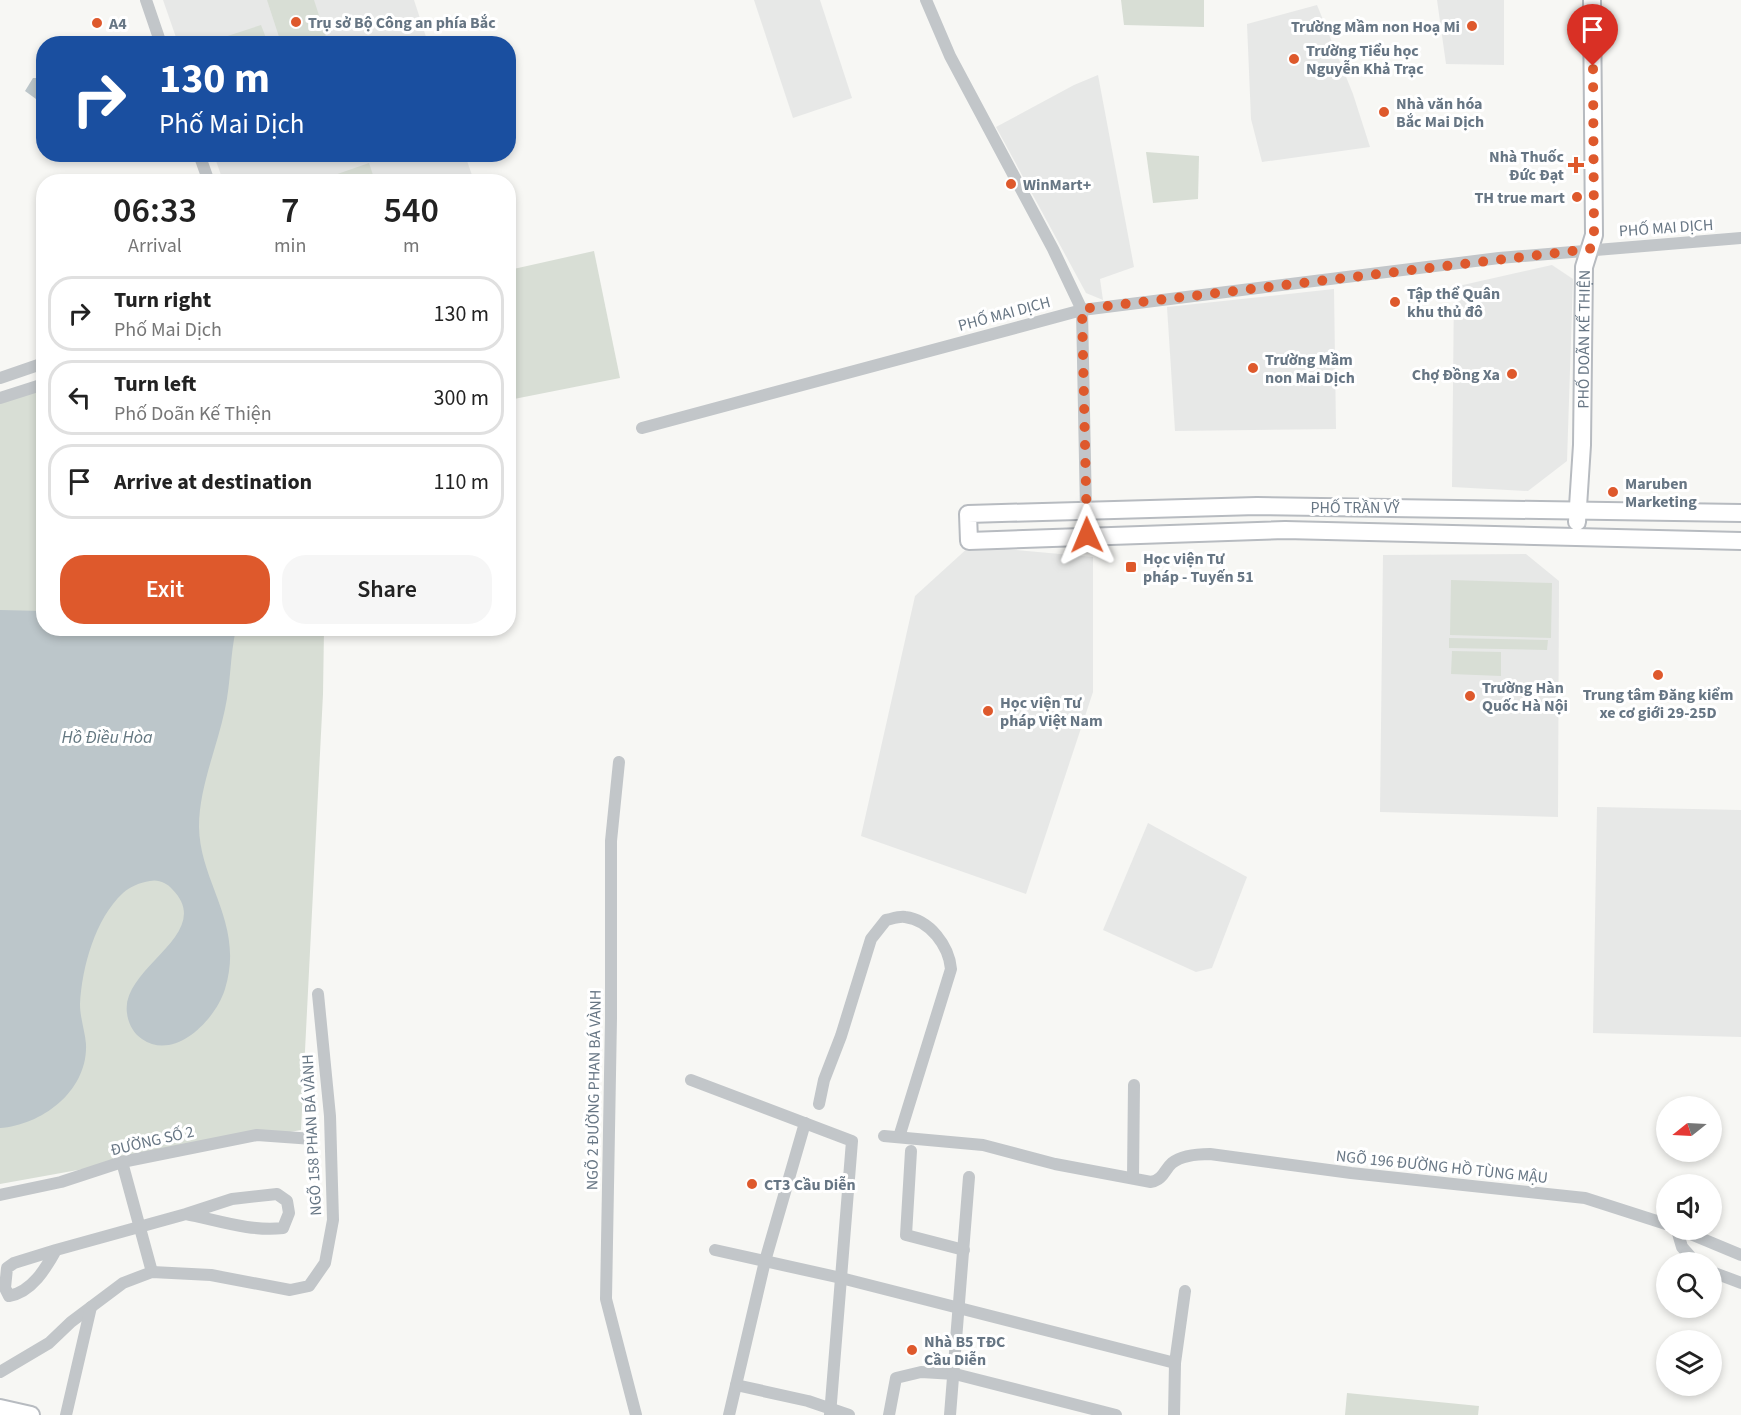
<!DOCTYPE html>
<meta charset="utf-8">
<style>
:root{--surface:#fff;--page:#f6f6f6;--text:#222;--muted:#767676;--line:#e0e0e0;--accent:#de592c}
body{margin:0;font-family:"Source Sans 3",sans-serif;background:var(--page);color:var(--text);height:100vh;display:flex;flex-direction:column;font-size:22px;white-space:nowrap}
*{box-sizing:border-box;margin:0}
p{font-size:20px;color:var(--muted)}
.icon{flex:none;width:33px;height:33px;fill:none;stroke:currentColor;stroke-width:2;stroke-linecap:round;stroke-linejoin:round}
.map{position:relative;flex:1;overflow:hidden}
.side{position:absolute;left:36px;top:174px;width:480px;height:462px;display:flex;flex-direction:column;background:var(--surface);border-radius:24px;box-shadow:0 3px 9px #0003}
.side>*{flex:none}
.banner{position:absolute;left:36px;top:36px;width:480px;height:126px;border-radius:24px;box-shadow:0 3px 9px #0003;background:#1a4fa0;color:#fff;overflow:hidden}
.needle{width:39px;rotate:252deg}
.fabs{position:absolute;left:1656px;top:1096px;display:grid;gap:12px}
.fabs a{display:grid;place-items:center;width:66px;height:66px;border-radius:50%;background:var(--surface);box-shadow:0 3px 9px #0003;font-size:30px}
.pin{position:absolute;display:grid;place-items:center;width:51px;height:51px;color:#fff;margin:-62px -26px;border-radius:50% 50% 50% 0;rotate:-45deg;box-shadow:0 0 6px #0007}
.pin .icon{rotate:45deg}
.me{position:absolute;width:66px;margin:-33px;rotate:359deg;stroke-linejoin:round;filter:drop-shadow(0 0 4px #0008)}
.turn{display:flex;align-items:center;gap:21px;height:126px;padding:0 24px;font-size:27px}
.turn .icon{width:78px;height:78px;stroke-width:2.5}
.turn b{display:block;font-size:42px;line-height:51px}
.eta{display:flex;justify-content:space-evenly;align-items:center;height:102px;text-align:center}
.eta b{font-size:36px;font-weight:600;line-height:42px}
.button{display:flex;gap:12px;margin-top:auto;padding:12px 24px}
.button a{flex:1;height:69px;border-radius:24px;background:var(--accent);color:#fff;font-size:24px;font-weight:600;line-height:69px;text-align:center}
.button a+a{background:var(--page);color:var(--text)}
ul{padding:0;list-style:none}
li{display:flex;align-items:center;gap:18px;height:75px;margin:0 12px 9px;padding:0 12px;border:3px solid var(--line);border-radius:24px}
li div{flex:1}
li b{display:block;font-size:22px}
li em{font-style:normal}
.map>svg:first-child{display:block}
</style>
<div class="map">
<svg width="1741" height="1415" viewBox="0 0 1741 1415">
<rect width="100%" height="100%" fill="#f7f7f4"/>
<g fill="#e7e8e7">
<polygon points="163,0 414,0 428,43 178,43"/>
<polygon points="754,0 820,0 852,98 793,118"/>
<polygon points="1437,0 1504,0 1504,65 1446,64"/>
<polygon points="1317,5 1353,94 1370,147 1262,162 1251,119 1247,24"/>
<polygon points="1098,75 1134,267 1100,279 1103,300 1086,293 996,127 1074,85"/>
<polygon points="214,155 465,155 474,181 223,181"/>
<polygon points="1552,265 1573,279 1567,461 1528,491 1452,487 1454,287"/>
<polygon points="1334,289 1336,429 1175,431 1167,307"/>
<polygon points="970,546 1093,557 1093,692 1026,894 861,836 915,596"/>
<polygon points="1526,554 1559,581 1558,817 1380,812 1383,555"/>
<polygon points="1597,807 1741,810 1741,1037 1593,1033"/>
<polygon points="1148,823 1247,877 1212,968 1196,972 1103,930"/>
</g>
<g fill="#d8ded5">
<polygon points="267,0 314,0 328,43 281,43"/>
<polygon points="1121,0 1204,0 1204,27 1124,25"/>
<polygon points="261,25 268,43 206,43"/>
<polygon points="1146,152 1199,156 1198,199 1153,203"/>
<polygon points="369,163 375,181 324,181 323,179"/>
<polygon points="594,251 620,378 509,400 509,270"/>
<polygon points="43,384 44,628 324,629 323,694 301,1130 0,1184 0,400"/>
<polygon points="1451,580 1552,583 1551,638 1450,635"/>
<polygon points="1449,638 1548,640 1547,650 1449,648"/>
<polygon points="1452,651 1501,652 1501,676 1451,674"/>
<polygon points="1347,1393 1479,1406 1478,1415 1345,1415"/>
</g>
<g fill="#bcc6ca">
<polygon points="33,78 43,78 43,110 36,99 25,91"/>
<path d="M 0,610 L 43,611 L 44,628 L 236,629 C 230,655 231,682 225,709 C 217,748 199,787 199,827 C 200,884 245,924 225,989 C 216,1019 175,1062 142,1039 C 133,1033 128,1023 127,1013 C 120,967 217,934 172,889 C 167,883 158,879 150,881 C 139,883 131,886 123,893 C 95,919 82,967 80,1004 C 80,1018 85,1031 86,1044 C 88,1091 42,1125 0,1128 Z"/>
</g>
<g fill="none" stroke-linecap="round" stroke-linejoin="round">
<defs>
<g id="secondary">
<polyline points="1741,513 1257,506 968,514 969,541 1285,530 1741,541"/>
<path id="s1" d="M 1577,522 L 1582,445 L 1584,267 L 1594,235 L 1592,0"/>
<polyline points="0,1408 31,1415"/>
</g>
</defs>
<use href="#secondary" stroke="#b7bbc0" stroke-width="20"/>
<g stroke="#c2c6c9" stroke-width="12">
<polyline points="146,0 161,44"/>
<polyline points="926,0 950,56 1053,249 1082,310 1086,511"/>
<polyline points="199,154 209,182"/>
<polyline points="0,378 44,363"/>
<polyline points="0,398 44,384"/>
<polyline points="642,428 1082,310 1499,258 1741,238"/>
<polyline points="619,762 611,841 611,1018 606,1299 636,1415"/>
<polyline points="691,1080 852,1141 830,1415"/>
<path d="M 819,1104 L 824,1080 L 841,1036 L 871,939 L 886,920 C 891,919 900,916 905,917 C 930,920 949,946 951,969 L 899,1137"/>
<path d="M 884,1136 L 983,1145 L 1055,1164 L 1151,1182 C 1164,1179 1164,1170 1172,1163 C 1181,1156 1198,1154 1210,1154 L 1351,1173 L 1585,1198 L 1666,1224"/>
<polyline points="911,1151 906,1235 964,1250"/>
<polyline points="122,1162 152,1272"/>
<polyline points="1133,1178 1134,1085"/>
<polyline points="0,1195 61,1182 122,1162 257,1135 313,1139"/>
<polyline points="1677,1230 1682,1247 1696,1263"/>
<polyline points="1681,1230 1741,1255"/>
<path d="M 56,1250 C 46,1268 32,1292 9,1296 L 5,1288 L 7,1268 L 14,1263 L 56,1250 L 186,1214 L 232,1199 L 277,1194 L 287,1201 L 289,1213 L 283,1228 C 251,1232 217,1220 186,1214"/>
<polyline points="715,1250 841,1278 1175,1363"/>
<polyline points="1712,1272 1741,1283"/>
<polyline points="0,1372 49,1343 71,1322 123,1283 152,1272 211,1275 290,1290 309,1286 325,1263 333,1220 330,1116 318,994"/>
<polyline points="736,1385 808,1401 849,1415"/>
<polyline points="66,1415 91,1307"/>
<polyline points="729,1415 765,1261 805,1123"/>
<polyline points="889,1415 896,1378 921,1372 955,1374 1116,1415"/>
<polyline points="950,1415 969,1177"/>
<polyline points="1174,1415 1175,1363 1185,1291"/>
</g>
<use href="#secondary" stroke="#fff" stroke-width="16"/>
</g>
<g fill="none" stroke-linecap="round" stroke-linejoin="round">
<polyline stroke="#de592c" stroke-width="10" stroke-dasharray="0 18" points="1087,535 1082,309 1590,249 1594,235 1593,66"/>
</g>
<g fill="#de592c" stroke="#fff" stroke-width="2">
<circle cx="296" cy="22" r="6"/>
<circle cx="97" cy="23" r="6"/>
<circle cx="1472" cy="26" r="6"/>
<circle cx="1294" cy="59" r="6"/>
<circle cx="1384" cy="112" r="6"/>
<path d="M1573 156h6v6h6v6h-6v6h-6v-6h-6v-6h6z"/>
<circle cx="1011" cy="184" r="6"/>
<circle cx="1577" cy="197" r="6"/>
<circle cx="1395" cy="302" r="6"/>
<circle cx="1253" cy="368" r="6"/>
<circle cx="1512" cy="374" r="6"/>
<circle cx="1613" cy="492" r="6"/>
<rect x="1125" y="561" width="12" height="12" rx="3"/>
<circle cx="1658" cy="675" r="6"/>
<circle cx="1470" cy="696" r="6"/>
<circle cx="988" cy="711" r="6"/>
<circle cx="752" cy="1184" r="6"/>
<circle cx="912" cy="1350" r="6"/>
</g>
<g text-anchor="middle" stroke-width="6" stroke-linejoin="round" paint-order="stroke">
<g font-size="16" font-weight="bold" fill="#677684" stroke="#fff" text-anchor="start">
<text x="308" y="28">Trụ sở Bộ Công an phía Bắc</text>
<text x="109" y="29">A4</text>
<text x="1460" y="32" text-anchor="end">Trường Mầm non Hoạ Mi</text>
<text x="1306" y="56">Trường Tiểu học<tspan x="1306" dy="18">Nguyễn Khả Trạc</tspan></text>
<text x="1396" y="109">Nhà văn hóa<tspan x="1396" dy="18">Bắc Mai Dịch</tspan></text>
<text x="1564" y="162" text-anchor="end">Nhà Thuốc<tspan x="1564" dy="18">Đức Đạt</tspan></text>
<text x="1023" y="190">WinMart+</text>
<text x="1565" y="203" text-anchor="end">TH true mart</text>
<text x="1407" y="299">Tập thể Quân<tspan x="1407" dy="18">khu thủ đô</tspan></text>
<text x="1265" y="365">Trường Mầm<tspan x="1265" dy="18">non Mai Dịch</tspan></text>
<text x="1500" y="380" text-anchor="end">Chợ Đồng Xa</text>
<text x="1625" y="489">Maruben<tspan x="1625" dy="18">Marketing</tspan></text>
<text x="1143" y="564">Học viện Tư<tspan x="1143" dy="18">pháp - Tuyến 51</tspan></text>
<text x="1482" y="693">Trường Hàn<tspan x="1482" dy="18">Quốc Hà Nội</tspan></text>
<text x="1658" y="700" text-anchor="middle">Trung tâm Đăng kiểm<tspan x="1658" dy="18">xe cơ giới 29-25D</tspan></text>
<text x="1000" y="708">Học viện Tư<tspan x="1000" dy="18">pháp Việt Nam</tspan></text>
<text x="764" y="1190">CT3 Cầu Diễn</text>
<text x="924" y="1347">Nhà B5 TĐC<tspan x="924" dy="18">Cầu Diễn</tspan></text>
</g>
<g font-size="16" fill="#677684" stroke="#fff">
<text transform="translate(1666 227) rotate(-4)" y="6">PHỐ MAI DỊCH</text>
<text transform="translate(1004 313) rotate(-15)" y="6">PHỐ MAI DỊCH</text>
<text dy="6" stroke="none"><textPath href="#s1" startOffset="183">PHỐ DOÃN KẾ THIỆN</textPath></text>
<text x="1355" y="513">PHỐ TRẦN VỸ</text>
<text transform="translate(593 1090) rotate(-89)" y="6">NGÕ 2 ĐƯỜNG PHAN BÁ VÀNH</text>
<text transform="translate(311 1135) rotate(-93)" y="6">NGÕ 158 PHAN BÁ VÀNH</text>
<text transform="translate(152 1140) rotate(-13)" y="6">ĐƯỜNG SỐ 2</text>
<text transform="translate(1442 1166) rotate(6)" y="6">NGÕ 196 ĐƯỜNG HỒ TÙNG MẬU</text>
</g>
<g font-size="18" font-style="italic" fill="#637780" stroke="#fff">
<text x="107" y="743">Hồ Điều Hòa</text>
</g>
</g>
</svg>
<div class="fabs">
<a><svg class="needle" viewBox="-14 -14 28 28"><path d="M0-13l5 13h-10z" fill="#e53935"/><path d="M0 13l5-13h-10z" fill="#767676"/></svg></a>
<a><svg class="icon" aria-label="sound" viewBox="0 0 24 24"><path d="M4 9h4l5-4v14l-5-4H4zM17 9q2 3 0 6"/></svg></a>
<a><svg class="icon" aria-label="search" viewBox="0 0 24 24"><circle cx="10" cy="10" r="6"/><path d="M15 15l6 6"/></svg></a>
<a><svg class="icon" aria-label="layers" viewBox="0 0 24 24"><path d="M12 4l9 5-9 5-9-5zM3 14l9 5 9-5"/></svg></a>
</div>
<div class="pin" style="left:1593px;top:66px;background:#d93025"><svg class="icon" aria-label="arrive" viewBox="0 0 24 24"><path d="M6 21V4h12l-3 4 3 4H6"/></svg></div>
<svg class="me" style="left:1087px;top:535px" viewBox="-20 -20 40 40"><path d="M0-17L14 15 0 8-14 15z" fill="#de592c" stroke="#fff" stroke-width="4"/></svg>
<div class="banner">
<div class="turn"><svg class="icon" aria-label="right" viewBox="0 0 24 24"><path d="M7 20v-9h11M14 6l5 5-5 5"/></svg><div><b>130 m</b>Phố Mai Dịch</div></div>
</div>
<section class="side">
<div class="eta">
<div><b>06:33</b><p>Arrival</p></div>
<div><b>7</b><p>min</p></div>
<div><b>540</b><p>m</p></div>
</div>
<ul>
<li><svg class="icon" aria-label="right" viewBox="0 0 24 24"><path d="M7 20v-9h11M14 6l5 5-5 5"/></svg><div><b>Turn right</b><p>Phố Mai Dịch</p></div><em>130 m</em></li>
<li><svg class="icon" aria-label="left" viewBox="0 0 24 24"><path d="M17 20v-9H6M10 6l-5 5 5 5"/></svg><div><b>Turn left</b><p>Phố Doãn Kế Thiện</p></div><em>300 m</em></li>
<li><svg class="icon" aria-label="arrive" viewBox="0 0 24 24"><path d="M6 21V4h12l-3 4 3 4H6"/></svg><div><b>Arrive at destination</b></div><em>110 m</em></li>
</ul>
<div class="button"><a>Exit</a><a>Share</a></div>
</section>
</div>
